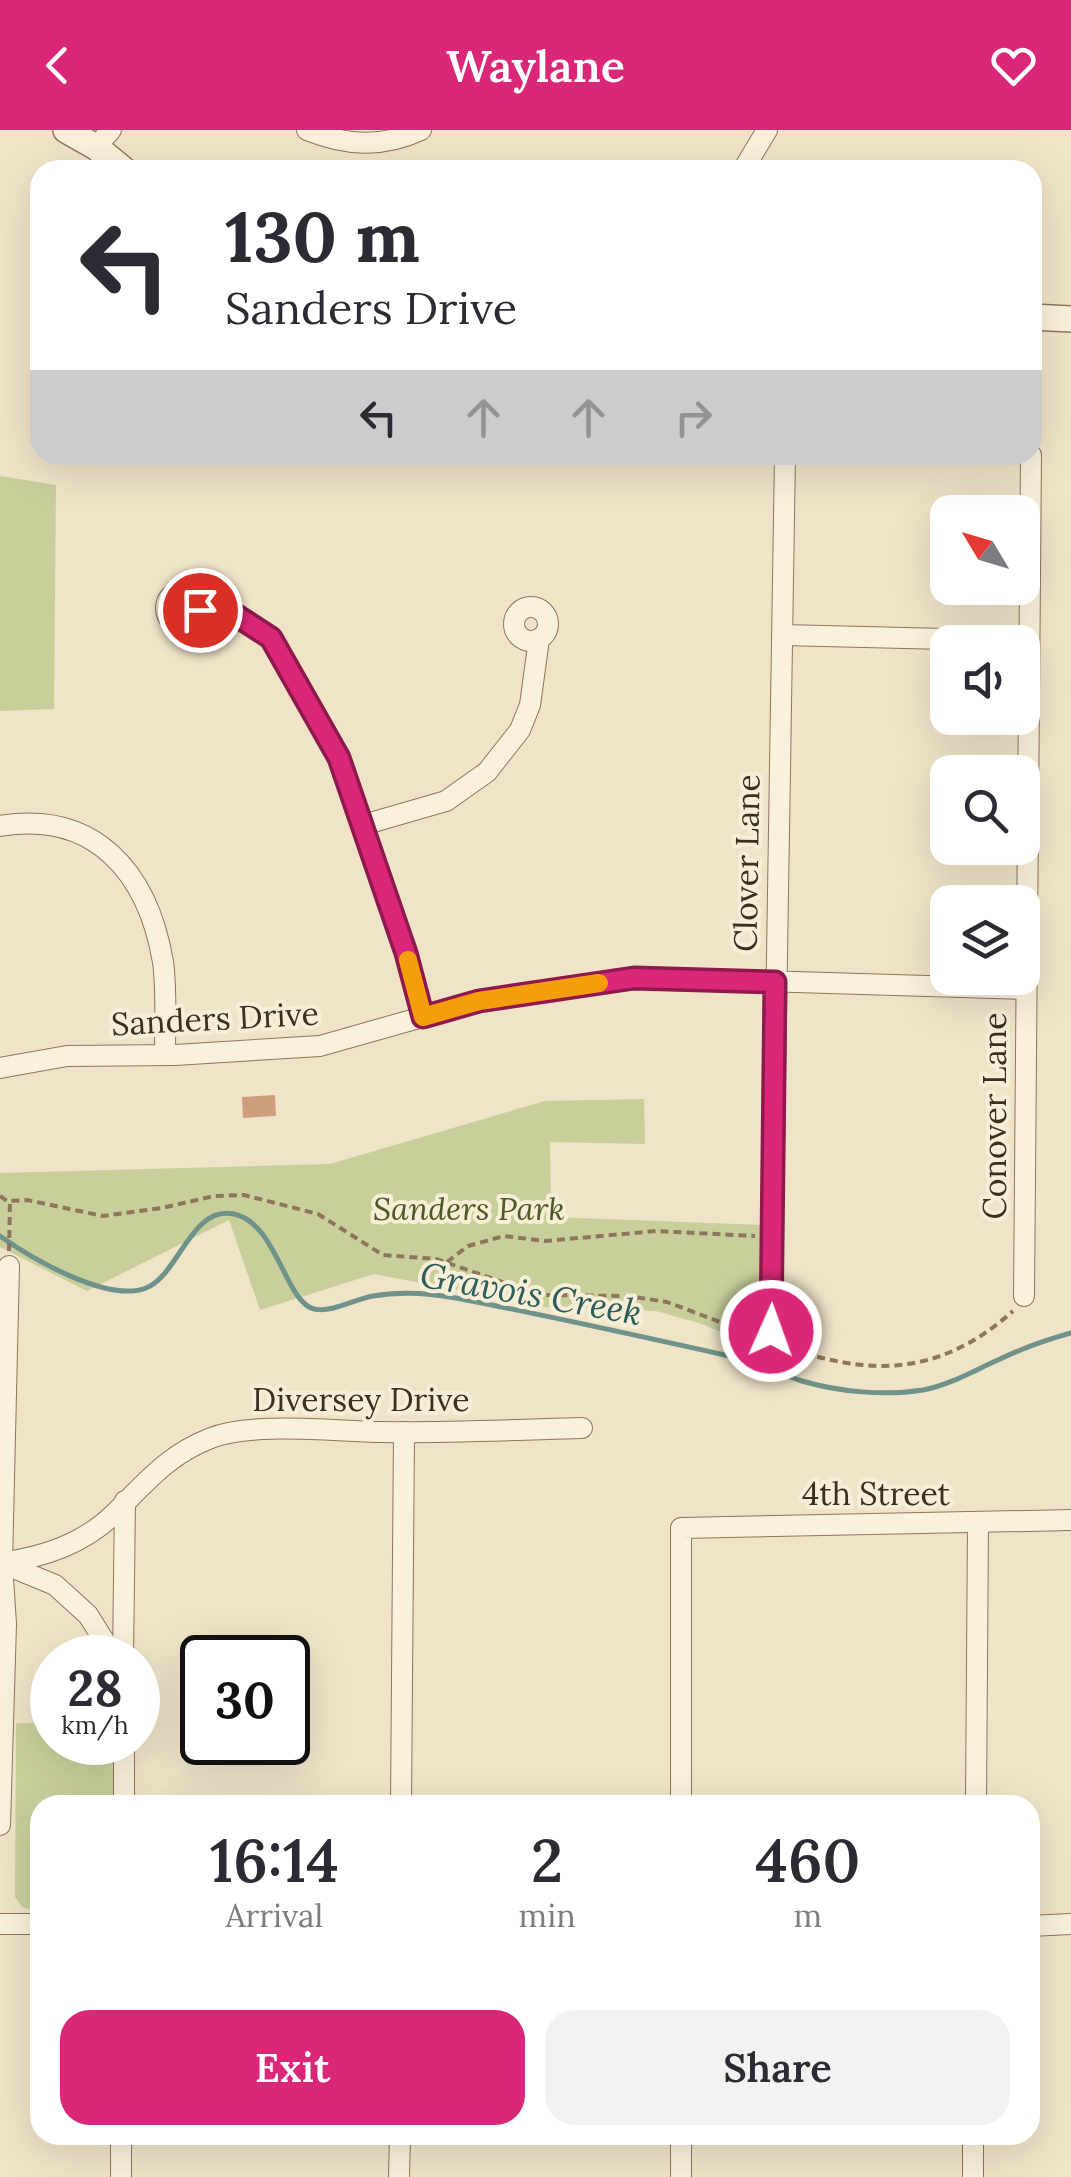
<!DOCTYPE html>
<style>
:root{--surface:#fff;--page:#f2f2f3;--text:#2b2b33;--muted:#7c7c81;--accent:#db2777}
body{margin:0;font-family:Lora,serif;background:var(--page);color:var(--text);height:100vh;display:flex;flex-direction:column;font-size:38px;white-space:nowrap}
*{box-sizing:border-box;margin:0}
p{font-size:32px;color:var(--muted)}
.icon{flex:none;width:55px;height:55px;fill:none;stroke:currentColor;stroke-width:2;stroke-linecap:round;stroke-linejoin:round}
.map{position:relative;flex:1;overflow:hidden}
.side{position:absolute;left:30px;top:1665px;width:1010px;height:350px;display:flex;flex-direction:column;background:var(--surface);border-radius:30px;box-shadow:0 10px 40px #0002}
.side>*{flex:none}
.top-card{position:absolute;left:30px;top:30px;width:1012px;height:305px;border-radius:30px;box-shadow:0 10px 40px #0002;background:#fff;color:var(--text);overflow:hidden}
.needle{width:65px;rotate:308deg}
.buttons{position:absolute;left:930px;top:365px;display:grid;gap:20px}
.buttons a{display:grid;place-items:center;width:110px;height:110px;border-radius:20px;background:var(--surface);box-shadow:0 10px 40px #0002;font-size:50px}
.speed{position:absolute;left:30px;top:1505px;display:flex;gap:20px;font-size:50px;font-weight:700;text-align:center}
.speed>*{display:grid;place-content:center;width:130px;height:130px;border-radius:50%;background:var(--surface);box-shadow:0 10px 40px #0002;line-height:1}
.speed small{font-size:25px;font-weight:400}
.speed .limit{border:5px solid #111;border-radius:15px;background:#fff;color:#111}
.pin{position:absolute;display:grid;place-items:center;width:85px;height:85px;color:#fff;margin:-42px;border:5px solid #fff;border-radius:50%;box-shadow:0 2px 10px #0007}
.me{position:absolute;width:110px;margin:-55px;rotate:2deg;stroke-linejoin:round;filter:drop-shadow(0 0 8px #0008)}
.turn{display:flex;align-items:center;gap:35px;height:210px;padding:0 30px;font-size:45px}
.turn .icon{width:130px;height:130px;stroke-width:2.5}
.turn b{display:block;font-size:70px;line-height:85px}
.lanes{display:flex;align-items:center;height:95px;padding:0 30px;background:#0003;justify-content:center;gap:50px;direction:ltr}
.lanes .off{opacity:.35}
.eta{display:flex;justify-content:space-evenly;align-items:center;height:170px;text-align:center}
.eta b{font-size:60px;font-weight:600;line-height:70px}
.button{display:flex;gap:20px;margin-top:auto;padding:20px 30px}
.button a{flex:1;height:115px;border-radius:30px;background:var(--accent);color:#fff;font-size:40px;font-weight:600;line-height:115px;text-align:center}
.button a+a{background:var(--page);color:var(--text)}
header{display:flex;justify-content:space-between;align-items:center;height:130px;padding:0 30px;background:var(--accent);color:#fff;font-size:45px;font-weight:600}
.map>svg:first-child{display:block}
</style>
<header><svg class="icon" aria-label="back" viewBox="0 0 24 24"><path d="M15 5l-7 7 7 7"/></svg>Waylane<svg class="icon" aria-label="heart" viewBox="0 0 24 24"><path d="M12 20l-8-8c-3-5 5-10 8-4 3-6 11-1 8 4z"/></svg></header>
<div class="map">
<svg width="1071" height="2047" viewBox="0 0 1071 2047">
<rect width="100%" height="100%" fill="#f0e4c8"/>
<g fill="#c9cf9b">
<polygon points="0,346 56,355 54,579 0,581"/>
<polygon points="644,969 645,1014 550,1012 551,1087 765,1095 763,1219 702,1194 656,1181 544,1177 374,1144 260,1180 229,1090 87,1161 0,1117 0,1043 330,1034 545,971"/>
<polygon points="16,1593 52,1593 52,1612 117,1613 115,1675 40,1675 40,1782 22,1777 15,1767"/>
</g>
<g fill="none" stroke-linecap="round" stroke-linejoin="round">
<path stroke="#6f938a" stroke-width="5" d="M 0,1106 C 31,1128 107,1173 146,1158 C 179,1145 191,1075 234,1084 C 277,1093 285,1172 314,1179 C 332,1183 355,1169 373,1166 C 401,1161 429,1163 456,1168 C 550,1186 644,1207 738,1228 C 760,1233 780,1244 802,1251 C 839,1262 885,1266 923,1260 C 950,1255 975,1240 1000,1229 C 1023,1218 1046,1210 1071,1203"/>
</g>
<polygon fill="#cf9f7d" points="275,965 276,986 243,988 242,967"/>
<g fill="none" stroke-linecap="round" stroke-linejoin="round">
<defs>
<g id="minor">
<path d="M 307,0 C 347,16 382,18 421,0"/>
<polyline points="96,17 111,0"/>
<polyline points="743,40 767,0"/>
<circle cx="183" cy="478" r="17"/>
<circle cx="531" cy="494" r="17"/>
<polyline points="200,480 231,482 271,508 339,627 406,823 423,887"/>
<polyline points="782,505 1029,511"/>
<polyline points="363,695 446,671 487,642 520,600 530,575 539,509"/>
<path d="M 0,696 C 95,680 148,743 163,832 C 167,862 165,894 165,925"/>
<polyline points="0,938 67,926 175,925 320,916 479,871 634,847 1026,859"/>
<polyline points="1024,1166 1031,325"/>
<polyline points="771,1201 785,325"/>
<path d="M 0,1433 C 44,1427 84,1414 116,1382 C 146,1352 169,1324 211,1308 C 251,1292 331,1301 377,1302 C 445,1303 514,1300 582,1298"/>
<polyline points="4,1434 55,1455 88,1485 115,1528"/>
<polyline points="123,1528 125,1371"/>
<polyline points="124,1612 124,1675"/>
<polyline points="401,1675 404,1302"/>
<polyline points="681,1675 681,1398 1071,1390"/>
<polyline points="976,1675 978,1393"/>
<polyline points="0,1695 6,1494 2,1433 9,1136"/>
<polyline points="0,1794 40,1794"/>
<polyline points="1030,1796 1071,1794"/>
<polyline points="121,2047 121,2005"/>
<polyline points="399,2047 400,2005"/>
<polyline points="681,2047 681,2005"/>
<polyline points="973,2047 973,2005"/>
</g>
<g id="tertiary">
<polyline points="66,0 96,17 124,40"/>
<polyline points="1032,187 1071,189"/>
</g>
</defs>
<use href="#minor" stroke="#8d765c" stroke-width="22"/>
<use href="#tertiary" stroke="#8d765c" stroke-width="28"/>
<g stroke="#8d765c" stroke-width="4" stroke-dasharray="8 5" stroke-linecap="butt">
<polyline points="0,1066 7,1071 27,1070 103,1086 162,1078 214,1066 244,1065 318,1084 383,1125 436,1129 540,1165 628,1166 667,1172 752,1204"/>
<polyline points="9,1121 10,1071"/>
<polyline points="447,1132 468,1116 504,1106 546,1111 656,1101 755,1106"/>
<path d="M 780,1215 C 869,1247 939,1247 1013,1181"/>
</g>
<use href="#minor" stroke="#faf1dc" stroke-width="20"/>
<use href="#tertiary" stroke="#faf1dc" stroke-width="25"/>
</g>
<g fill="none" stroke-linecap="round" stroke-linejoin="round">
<defs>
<polyline id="route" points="200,480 231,482 271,508 339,628 406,823 423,887 479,871 634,848 775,852 771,1201"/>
</defs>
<use href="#route" stroke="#8e194d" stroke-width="25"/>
<use href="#route" stroke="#db2777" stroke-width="18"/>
<polyline stroke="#f59e0b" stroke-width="18" points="408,830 423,887 479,871 599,853"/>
</g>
<g text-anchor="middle" stroke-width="8" stroke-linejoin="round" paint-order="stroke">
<g font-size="32" fill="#3d2e20" stroke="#f7eed8">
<text transform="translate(747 733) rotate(-89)" y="11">Clover Lane</text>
<text transform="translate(215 889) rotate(-3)" y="11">Sanders Drive</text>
<text transform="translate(995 986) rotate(-90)" y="11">Conover Lane</text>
<text x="361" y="1281">Diversey Drive</text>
<text x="876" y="1375">4th Street</text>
</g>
<g font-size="32" font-style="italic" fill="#4d5a26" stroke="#f7eed8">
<text x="469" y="1090">Sanders Park</text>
</g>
<g font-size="35" font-style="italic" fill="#2f5d5a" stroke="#f7eed8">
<text transform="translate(531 1164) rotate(10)" y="12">Gravois Creek</text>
</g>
</g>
</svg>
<div class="buttons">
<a><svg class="needle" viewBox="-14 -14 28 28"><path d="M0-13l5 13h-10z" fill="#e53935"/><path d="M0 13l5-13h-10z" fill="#7c7c81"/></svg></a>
<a><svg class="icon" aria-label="sound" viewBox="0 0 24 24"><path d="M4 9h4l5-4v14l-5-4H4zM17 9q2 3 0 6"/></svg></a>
<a><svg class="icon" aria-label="search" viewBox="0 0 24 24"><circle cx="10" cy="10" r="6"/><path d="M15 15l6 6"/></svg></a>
<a><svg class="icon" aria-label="layers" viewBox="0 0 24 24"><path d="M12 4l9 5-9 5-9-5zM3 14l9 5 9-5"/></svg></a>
</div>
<div class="speed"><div>28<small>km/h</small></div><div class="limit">30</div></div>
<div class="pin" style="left:200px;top:480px;background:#d93025"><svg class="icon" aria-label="arrive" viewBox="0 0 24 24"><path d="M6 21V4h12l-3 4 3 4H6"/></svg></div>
<svg class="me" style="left:771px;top:1201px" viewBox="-20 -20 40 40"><circle r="17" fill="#db2777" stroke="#fff" stroke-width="3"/><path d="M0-11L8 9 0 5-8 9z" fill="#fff"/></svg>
<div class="top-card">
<div class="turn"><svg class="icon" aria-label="left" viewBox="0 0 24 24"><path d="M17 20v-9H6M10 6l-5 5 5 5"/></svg><div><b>130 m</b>Sanders Drive</div></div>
<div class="lanes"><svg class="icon" aria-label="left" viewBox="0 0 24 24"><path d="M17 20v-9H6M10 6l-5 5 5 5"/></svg><svg class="icon off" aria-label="ahead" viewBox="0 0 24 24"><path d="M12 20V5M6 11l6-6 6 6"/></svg><svg class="icon off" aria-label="ahead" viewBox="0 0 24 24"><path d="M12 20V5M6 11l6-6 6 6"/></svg><svg class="icon off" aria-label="right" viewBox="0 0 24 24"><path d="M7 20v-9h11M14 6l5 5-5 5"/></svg></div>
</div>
<section class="side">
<div class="eta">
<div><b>16:14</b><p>Arrival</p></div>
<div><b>2</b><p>min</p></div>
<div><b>460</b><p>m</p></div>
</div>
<div class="button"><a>Exit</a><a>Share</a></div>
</section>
</div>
